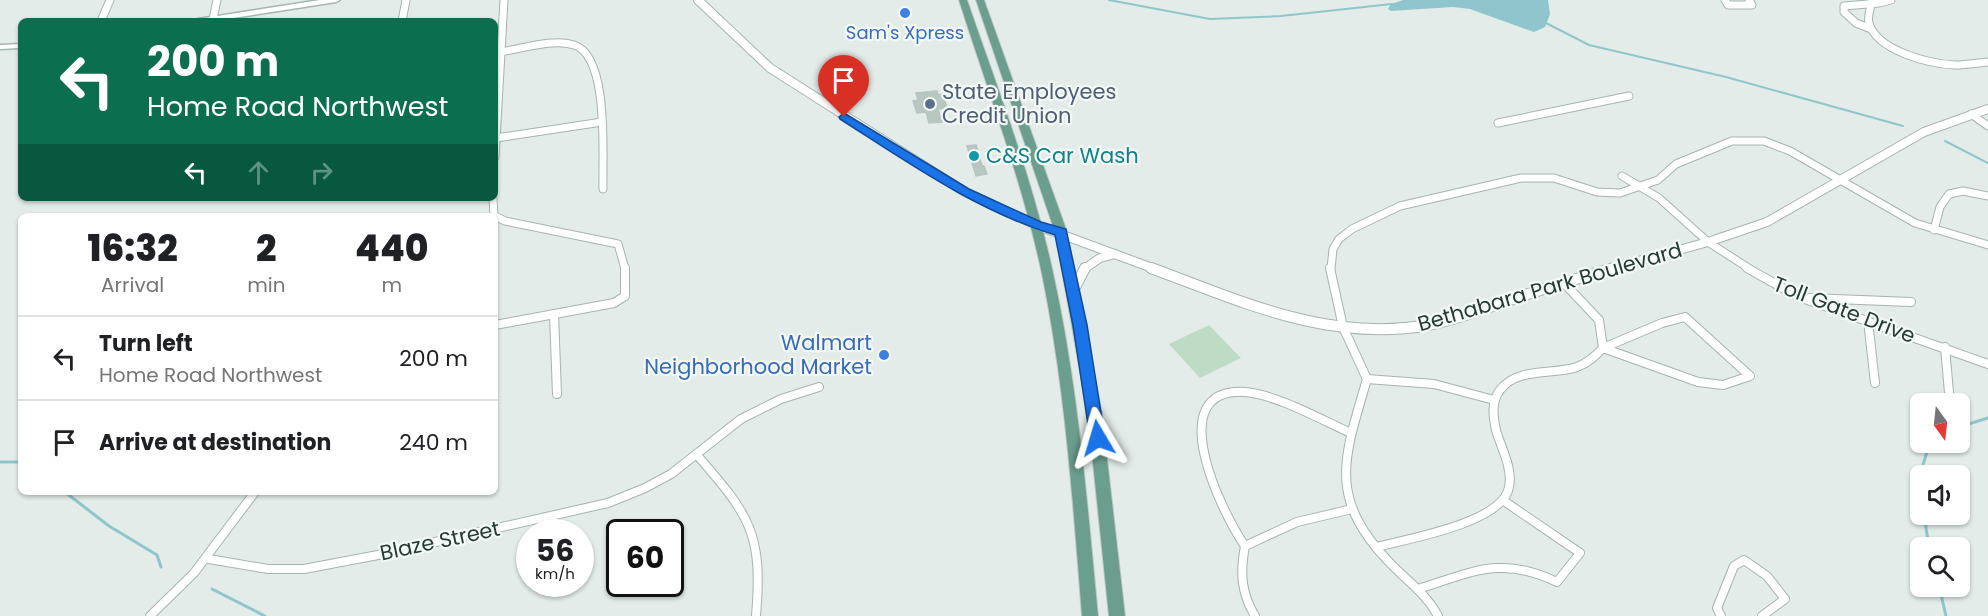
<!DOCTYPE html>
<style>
:root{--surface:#fff;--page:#f6f6f6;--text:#202124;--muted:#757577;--line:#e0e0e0}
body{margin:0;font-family:Poppins,sans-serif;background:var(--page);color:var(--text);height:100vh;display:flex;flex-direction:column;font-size:22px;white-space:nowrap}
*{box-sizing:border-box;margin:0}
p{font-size:20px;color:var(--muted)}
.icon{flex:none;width:33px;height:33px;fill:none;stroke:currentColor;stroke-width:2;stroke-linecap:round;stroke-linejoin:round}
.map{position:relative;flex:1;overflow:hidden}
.panel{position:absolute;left:18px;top:213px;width:480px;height:282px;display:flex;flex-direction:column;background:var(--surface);border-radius:9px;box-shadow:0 2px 4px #0004}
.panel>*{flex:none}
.hud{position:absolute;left:18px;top:18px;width:480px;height:183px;border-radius:9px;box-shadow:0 2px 4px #0004;background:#0b6e4f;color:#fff;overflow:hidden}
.needle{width:39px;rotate:165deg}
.controls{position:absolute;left:1910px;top:393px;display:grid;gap:12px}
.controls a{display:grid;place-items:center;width:60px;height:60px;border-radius:9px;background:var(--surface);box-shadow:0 2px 4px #0004;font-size:30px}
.speed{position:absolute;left:516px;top:519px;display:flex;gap:12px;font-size:30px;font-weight:700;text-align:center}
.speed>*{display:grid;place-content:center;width:78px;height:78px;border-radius:50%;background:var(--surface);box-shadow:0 2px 4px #0004;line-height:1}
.speed small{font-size:15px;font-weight:400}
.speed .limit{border:3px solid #111;border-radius:9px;background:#fff;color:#111}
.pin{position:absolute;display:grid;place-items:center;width:51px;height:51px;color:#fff;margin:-62px -26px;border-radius:50% 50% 50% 0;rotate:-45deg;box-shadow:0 0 6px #0007}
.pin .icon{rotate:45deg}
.me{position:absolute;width:66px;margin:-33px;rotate:353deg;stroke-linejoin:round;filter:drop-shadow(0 0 4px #0008)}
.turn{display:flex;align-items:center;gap:21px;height:126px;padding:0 30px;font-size:27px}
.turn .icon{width:78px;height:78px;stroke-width:2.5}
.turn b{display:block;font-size:42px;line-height:51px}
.lanes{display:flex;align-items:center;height:57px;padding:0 30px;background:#0003;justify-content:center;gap:30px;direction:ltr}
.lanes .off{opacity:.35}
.eta{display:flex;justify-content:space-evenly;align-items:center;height:102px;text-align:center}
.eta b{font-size:36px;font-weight:800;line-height:42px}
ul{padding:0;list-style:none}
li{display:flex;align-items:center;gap:18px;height:84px;padding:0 30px;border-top:2px solid var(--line)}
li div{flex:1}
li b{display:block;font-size:22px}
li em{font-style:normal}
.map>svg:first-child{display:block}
</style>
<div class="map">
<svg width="1988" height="616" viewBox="0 0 1988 616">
<rect width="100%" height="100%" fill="#e3ece8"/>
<polygon fill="#bedcc5" points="1209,325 1241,358 1200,378 1169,344"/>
<polygon fill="#8fc6cd" points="1403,0 1548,0 1550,14 1545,27 1534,32 1470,9 1453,7 1391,11 1388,9 1391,4"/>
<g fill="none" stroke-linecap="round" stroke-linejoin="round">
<g stroke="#8fc6cd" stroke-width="2">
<polyline points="1109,0 1210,19 1281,16 1392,4"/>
<polyline points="1544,22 1589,45 1726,77 1903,126"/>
<polyline points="1945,141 1988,163"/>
</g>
<g stroke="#8fc6cd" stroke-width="3">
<polyline points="1959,427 1988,418"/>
<polyline points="0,462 21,462"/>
<polyline points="1922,476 1922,468 1930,442"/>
<polyline points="65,492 109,526 157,555 161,567"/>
<polyline points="1924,514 1929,548"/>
<polyline points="1939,586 1946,616"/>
<polyline points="212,589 265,616"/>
</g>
</g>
<g fill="#b9c7c1" stroke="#b6c5bf" stroke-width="1.5">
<polygon points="937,91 938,95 943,94 947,108 938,109 942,122 929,123 926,112 917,113 913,101 918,100 916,93"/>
<polygon points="976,145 982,166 984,166 987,174 976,176 967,146"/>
</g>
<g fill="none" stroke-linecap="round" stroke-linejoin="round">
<defs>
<g id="minor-far1">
<polyline points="1725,0 1728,5 1752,5 1749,0"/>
<path d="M 1872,0 C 1871,7 1867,16 1869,23 C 1877,51 1930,64 1955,65 C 1966,65 1977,63 1988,62"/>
<polyline points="213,19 217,0"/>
<polyline points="101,21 110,0"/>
<polyline points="402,21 406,0"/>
<polyline points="1871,29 1856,23 1844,12 1844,6 1879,3 1891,0"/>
<path d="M 500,52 C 522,49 552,38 574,45 C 610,56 602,158 603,189"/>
<polyline points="1971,114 1988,126"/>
<polyline points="1498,123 1629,96"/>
<polyline points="496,138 602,122"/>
<polyline points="495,157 504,0"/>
<polyline points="1622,176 1659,198 1708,242 1750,269"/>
<polyline points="493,198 494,216"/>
<polyline points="495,216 505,221 618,244 625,269"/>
<polyline points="1934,230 1940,207 1949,194 1963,191 1988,196"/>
<polyline points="1331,269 1333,249 1339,239 1352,229 1400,206 1521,178 1554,178 1597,192 1620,193 1658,180 1676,164 1732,141 1764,141 1790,151 1915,223 1988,245"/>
</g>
<g id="minor">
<path d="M 1330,268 L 1343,327 L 1367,379 C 1345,456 1326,496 1389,562 C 1406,580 1426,593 1438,616"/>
<polyline points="1747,268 1799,297 1988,364"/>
<polyline points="1810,298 1911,302"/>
<polyline points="554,314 557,394"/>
<polygon points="1685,317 1750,376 1723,385 1698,382 1603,348 1662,323"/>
<polyline points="1868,321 1875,383"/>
<polyline points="495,325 614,303 625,296 625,268"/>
<polyline points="1945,347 1950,404"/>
<polyline points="1367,379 1434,384 1494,400"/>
<path d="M 697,455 C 750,516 763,533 756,616"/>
<path d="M 1245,546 C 1222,513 1160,387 1245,392 C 1275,394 1322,420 1351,433"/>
<path d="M 1376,547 C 1407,539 1503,523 1509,487 C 1513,468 1501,448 1496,430 C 1493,416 1491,402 1500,390 C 1517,367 1554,375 1577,367 C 1588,363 1595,356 1603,348 L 1599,320 L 1563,282"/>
<polyline points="209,559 268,569 304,569 378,555 608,503 645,488 671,474 741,419 781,399 819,387"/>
<path d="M 1418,589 C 1473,572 1501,555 1557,582 L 1580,553 L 1504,501"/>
<polyline points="150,616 194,573 255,492"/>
<path d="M 1255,616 C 1241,593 1240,572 1245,546 L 1297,522 L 1352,509"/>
<polyline points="1721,616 1717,608 1734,566 1744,560 1767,576 1785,599 1762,616"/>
</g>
<g id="tertiary-far1">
<polyline points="698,0 770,68 965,192 1036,225 1155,269"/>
<polyline points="1084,269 1100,258 1115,254"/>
<polyline points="1609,269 1708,242 1767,222 1924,132 1988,109"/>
</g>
<g id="tertiary">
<path d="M 1151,268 C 1241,301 1329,343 1428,325 C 1456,320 1483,309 1510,300 C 1545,288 1579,278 1614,268"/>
<polyline points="1073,291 1085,268"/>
</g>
<g id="secondary">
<polygon points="320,0 340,0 336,2 214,21 194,21 198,19"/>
<polygon points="21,44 21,48 0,49 0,45"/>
</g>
<g id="primary">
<path d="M 959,0 L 967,0 C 998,90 1033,180 1053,273 C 1078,386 1087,501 1098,616 L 1082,616 C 1073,502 1065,386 1042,274 C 1022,180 988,91 959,0 Z"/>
<polygon points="976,0 984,0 1067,232 1102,415 1125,616 1109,616 1088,415 1055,232"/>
</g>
</defs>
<use href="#minor-far1" stroke="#a6b4af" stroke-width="9"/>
<use href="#minor" stroke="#a6b4af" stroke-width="10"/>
<use href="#tertiary-far1" stroke="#a6b4af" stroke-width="10"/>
<use href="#tertiary" stroke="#a6b4af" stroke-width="12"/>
<use href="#secondary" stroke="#a3b7af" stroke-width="3"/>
<use href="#primary" stroke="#c2c8c6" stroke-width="2"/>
<use href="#minor-far1" stroke="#fff" stroke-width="7"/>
<use href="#minor" stroke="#fff" stroke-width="8"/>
<use href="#tertiary-far1" stroke="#fff" stroke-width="8"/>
<use href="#tertiary" stroke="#fff" stroke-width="10"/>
<use href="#secondary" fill="#fff" fill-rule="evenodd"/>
<use href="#primary" fill="#6b9e8f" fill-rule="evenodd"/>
</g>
<path fill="#1a73e8" stroke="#114b97" stroke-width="1.5" d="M 844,113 L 969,189 L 1041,222 L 1066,229 L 1087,325 L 1105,438 L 1103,442 L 1098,444 L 1092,442 L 1090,438 L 1073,325 L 1055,235 C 977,211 909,163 840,119 L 839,117 Z"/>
<g fill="#3f7fe0" stroke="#f4f9f6" stroke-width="2">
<circle cx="905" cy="13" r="6"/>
<circle cx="884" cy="355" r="6"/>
</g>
<circle fill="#5c6f8a" stroke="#f4f9f6" stroke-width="2" cx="930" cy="104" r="6"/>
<circle fill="#0f9aa8" stroke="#f4f9f6" stroke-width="2" cx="974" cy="156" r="6"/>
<g text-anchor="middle" stroke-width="4.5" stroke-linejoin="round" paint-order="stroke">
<g font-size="18" fill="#366cbe" stroke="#f4f9f6">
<text x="905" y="39">Sam's Xpress</text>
</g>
<g font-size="21" fill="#4e5e75" stroke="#f4f9f6" text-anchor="start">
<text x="942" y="99">State Employees<tspan x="942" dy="24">Credit Union</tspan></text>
</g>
<g font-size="21" fill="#0d838f" stroke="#f4f9f6" text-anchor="start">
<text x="986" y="163">C&amp;S Car Wash</text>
</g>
<g font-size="21" fill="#243c35" stroke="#f4f9f6">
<text transform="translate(1550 287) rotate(-16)" y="7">Bethabara Park Boulevard</text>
<text transform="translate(1844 310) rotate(21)" y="7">Toll Gate Drive</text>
<text transform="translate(440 541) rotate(-12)" y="7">Blaze Street</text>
</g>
<g font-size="21" fill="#366cbe" stroke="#f4f9f6" text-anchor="end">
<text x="872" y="350">Walmart<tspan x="872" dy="24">Neighborhood Market</tspan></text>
</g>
</g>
</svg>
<div class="controls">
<a><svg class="needle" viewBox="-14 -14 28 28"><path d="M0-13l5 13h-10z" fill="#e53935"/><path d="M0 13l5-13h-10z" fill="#757577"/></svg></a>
<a><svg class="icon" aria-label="sound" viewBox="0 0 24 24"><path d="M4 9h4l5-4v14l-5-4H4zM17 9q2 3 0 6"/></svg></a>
<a><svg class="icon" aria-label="search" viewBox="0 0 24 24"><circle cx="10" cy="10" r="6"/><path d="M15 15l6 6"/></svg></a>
</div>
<div class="speed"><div>56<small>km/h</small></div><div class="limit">60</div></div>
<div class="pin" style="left:844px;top:117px;background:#d93025"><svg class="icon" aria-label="arrive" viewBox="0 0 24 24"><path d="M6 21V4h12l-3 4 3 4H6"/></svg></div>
<svg class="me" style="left:1098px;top:438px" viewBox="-20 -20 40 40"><path d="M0-17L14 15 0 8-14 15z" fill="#1a73e8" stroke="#fff" stroke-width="4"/></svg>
<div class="hud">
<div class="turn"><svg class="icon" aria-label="left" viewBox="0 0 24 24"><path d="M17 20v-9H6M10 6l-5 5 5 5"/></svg><div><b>200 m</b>Home Road Northwest</div></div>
<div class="lanes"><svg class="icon" aria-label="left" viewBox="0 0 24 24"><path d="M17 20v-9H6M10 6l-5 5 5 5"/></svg><svg class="icon off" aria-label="ahead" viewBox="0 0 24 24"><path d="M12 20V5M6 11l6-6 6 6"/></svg><svg class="icon off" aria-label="right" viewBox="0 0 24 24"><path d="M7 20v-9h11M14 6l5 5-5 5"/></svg></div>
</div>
<section class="panel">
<div class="eta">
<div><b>16:32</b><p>Arrival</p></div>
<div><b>2</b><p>min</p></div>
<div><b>440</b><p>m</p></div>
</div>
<ul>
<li><svg class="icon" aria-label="left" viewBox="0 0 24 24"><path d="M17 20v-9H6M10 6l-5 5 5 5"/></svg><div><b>Turn left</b><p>Home Road Northwest</p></div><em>200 m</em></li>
<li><svg class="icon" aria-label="arrive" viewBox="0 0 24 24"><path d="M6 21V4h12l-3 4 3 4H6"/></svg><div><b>Arrive at destination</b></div><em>240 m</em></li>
</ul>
</section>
</div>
